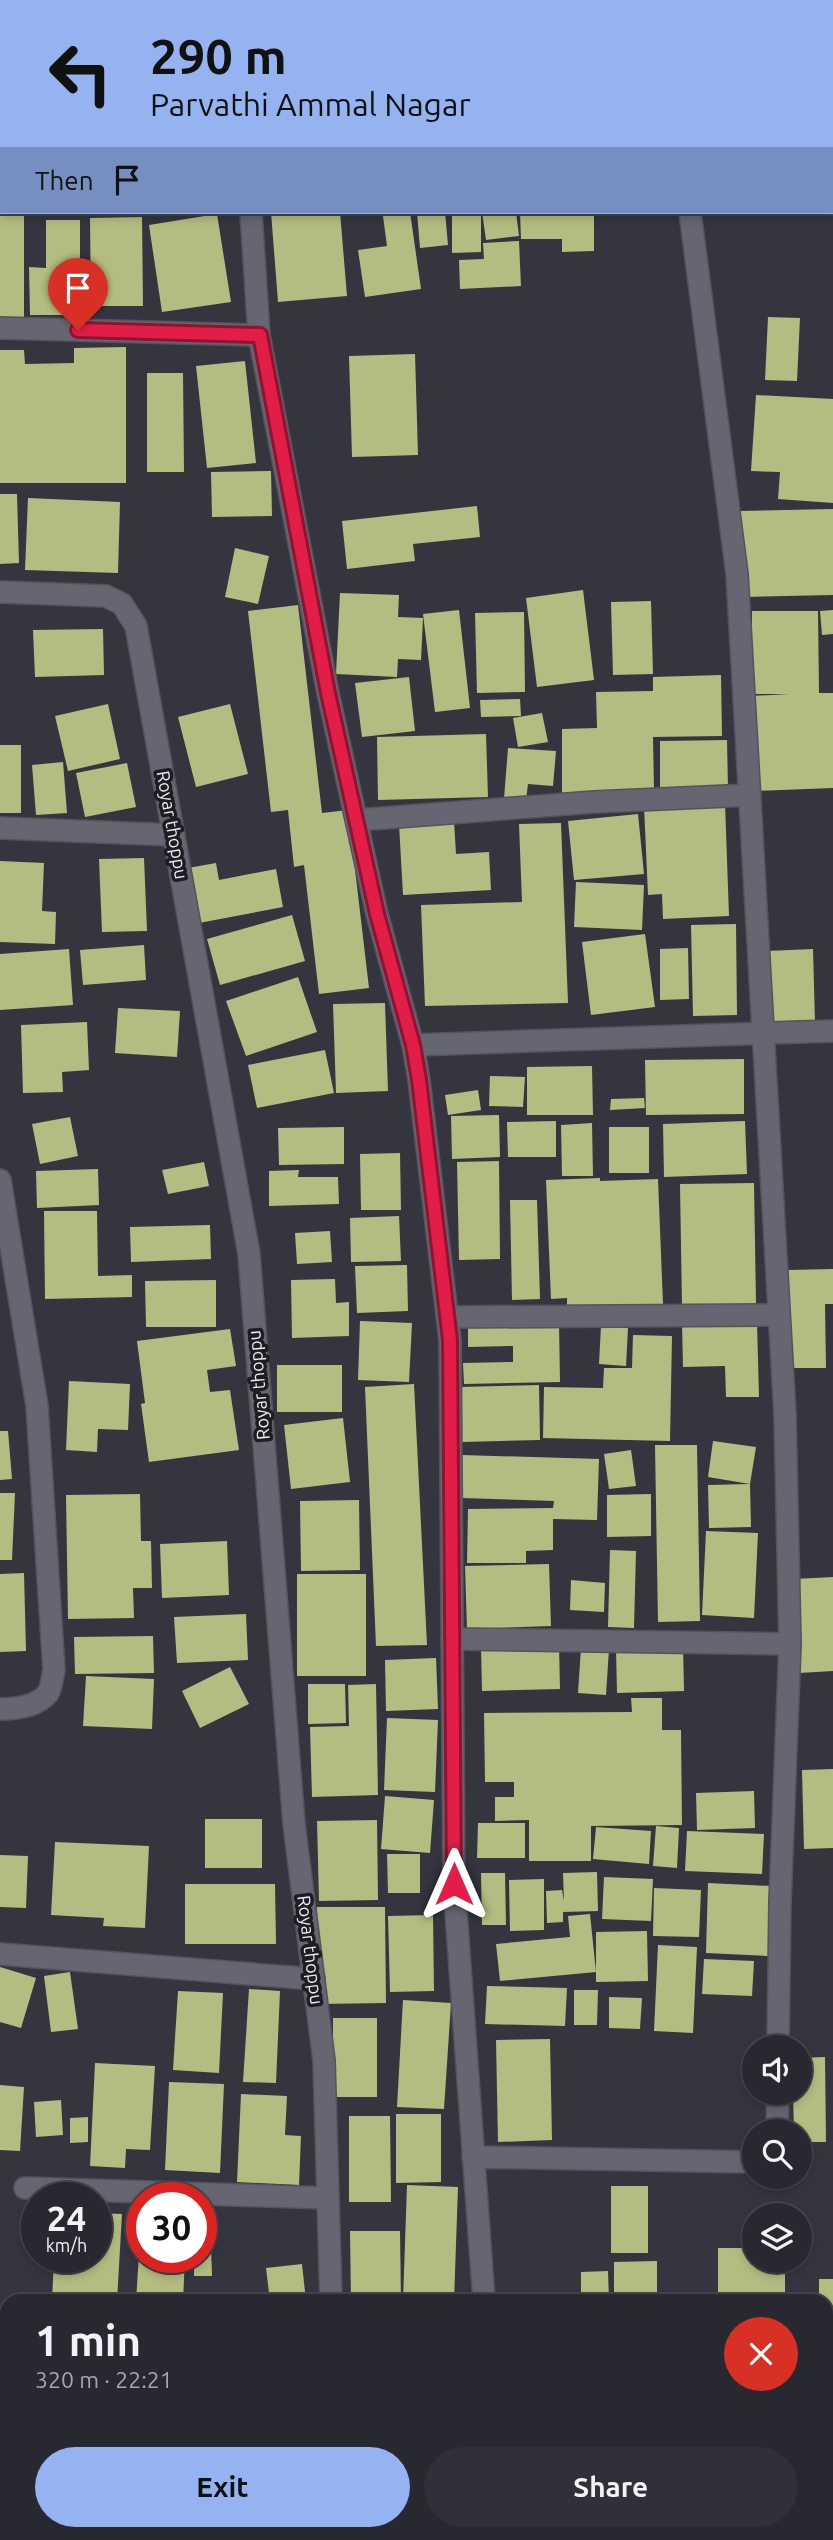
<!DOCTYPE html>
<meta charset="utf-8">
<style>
:root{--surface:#282830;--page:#303038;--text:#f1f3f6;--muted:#a5a6ab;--line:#44444c;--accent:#95b2f1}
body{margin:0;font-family:Ubuntu,sans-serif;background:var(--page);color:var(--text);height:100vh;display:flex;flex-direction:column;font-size:26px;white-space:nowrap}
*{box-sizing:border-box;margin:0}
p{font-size:23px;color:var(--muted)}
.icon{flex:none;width:38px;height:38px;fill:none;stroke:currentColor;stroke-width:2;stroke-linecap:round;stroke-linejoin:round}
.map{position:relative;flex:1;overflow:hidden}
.details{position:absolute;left:0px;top:2294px;width:833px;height:247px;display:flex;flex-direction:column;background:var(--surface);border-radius:21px 21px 0 0;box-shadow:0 4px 10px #0003,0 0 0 2px var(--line)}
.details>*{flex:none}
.guide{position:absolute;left:0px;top:0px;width:833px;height:214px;box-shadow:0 4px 10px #0003,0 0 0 2px var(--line);background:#95b2f1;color:#111;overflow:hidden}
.tools{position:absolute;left:742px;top:2035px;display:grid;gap:14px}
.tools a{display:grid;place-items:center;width:70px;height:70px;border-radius:50%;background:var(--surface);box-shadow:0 4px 10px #0003,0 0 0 2px var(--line);font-size:35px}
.speed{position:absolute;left:21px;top:2182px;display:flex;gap:14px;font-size:35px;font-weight:700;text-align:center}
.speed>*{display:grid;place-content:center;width:91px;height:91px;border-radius:50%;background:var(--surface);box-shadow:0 4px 10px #0003,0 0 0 2px var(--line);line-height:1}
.speed small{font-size:18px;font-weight:400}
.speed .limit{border:10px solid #d22;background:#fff;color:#111}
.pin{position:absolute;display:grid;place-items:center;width:60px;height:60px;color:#fff;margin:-72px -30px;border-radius:50% 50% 50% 0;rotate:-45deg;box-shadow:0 0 7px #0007}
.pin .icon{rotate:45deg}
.me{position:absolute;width:77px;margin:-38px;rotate:0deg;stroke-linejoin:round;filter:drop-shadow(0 0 5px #0008)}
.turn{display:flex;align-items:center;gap:24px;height:147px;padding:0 35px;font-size:32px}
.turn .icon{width:91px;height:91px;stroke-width:2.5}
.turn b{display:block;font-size:49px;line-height:60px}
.then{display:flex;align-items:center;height:66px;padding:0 35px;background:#0003;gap:14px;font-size:26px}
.round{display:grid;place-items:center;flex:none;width:74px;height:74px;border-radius:37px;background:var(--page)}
.overview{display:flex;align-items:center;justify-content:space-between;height:119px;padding:0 35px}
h1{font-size:42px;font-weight:600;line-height:52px}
.cta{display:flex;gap:14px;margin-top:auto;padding:14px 35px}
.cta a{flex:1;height:80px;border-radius:42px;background:var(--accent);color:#111;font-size:28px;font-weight:600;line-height:80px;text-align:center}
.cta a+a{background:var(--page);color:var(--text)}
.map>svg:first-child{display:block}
</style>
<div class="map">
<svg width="833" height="2540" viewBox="0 0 833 2540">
<rect width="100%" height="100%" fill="#353540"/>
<g fill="#b3bd81">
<rect x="0" y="212" width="24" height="107"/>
<polygon points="271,212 340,212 347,296 278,302"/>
<polygon points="410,212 421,289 365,297 358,250 387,246 383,216"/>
<polygon points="417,212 445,212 448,245 420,248"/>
<polygon points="481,212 481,252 452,253 452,213"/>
<polygon points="482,212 516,212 519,236 486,240"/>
<polygon points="520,212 594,212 594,251 562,252 562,239 521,239"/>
<polygon points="217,214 231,302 162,312 149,225"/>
<polygon points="142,217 143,306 91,306 90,218"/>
<polygon points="46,220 80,220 80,315 30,315 29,267 46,268"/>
<polygon points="519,241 521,286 460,289 459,260 484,259 483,243"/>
<polygon points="768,317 800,318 797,381 765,380"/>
<polygon points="126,347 126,483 0,483 0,350 24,350 25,364 74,363 74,348"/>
<polygon points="415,354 418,455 352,457 349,356"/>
<polygon points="245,361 256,463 207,468 196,366"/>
<polygon points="147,373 183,373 184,472 147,472"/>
<polygon points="756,395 833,399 833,503 778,499 780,472 751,471"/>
<polygon points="271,471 272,516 212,517 211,472"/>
<polygon points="0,494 17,494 19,563 0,564"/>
<polygon points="28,498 120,502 118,573 25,570"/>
<polygon points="477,506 480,537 413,544 415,561 347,569 342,521"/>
<polygon points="833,509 833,595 742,597 740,511"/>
<polygon points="235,548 269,556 258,604 225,597"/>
<polygon points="583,590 594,680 537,687 526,598"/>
<polygon points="340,593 399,595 398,617 423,618 421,660 398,659 397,677 336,674"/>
<polygon points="651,601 653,674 613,675 611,602"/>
<polygon points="298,605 322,813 348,810 369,988 319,994 304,865 294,867 288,810 271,812 248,611"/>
<polygon points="459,610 470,708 435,712 423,614"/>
<polygon points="833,610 833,634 822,635 820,611"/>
<polygon points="752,611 818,611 819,693 833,693 833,788 753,791 750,696 789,694 752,694"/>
<polygon points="524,612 525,692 477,693 475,613"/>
<polygon points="103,629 104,675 35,677 33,630"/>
<polygon points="721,675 722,736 653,737 654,792 562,793 562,729 597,728 596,692 653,691 653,677"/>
<polygon points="409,677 415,731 362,737 355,683"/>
<polygon points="520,699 521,716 481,717 480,700"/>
<polygon points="108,704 120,759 68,771 55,716"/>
<polygon points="230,704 248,774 196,787 178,717"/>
<polygon points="542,713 548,742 518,747 513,718"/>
<polygon points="486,734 488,797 378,800 377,737"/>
<polygon points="727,740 728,790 660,791 660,741"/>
<rect x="0" y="745" width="21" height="68"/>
<polygon points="508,748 556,751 553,786 528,784 526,800 504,799"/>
<polygon points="63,762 67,813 36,815 32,765"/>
<polygon points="127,763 136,807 85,817 76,773"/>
<polygon points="725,803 729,916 663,919 662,894 648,895 644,806"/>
<polygon points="638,814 644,874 574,880 568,821"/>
<polygon points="454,821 456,854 489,852 491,890 403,895 399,824"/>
<polygon points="561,823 568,1003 425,1006 421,905 522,902 519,824"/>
<polygon points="144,858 147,931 102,932 99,859"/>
<polygon points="0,861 44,863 42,911 56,912 55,944 0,942"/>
<polygon points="216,863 219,880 276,869 283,907 199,923 188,868"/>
<polygon points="576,882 644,885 642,930 574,927"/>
<polygon points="292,915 305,961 220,985 207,939"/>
<polygon points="736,924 737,1015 693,1016 691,925"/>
<polygon points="645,934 655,1007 591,1015 582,942"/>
<polygon points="144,945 146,980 83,985 80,950"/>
<polygon points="688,948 689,999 660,1000 660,949"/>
<polygon points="69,949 73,1005 0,1010 0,954"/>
<polygon points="813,949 815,1023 769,1024 767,951"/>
<polygon points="298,977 317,1032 246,1056 226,1001"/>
<polygon points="385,1003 388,1091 336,1093 333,1004"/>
<polygon points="118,1008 180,1011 177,1057 115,1053"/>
<polygon points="87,1022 89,1070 62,1072 63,1092 23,1093 21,1025"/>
<polygon points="325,1050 334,1093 257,1108 248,1065"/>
<polygon points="744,1059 744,1114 646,1115 645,1060"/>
<polygon points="592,1066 593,1115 527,1115 527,1067"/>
<polygon points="490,1076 525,1077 523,1107 489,1106"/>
<polygon points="478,1090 481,1110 448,1115 445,1095"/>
<polygon points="644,1098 645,1108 610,1110 611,1099"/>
<polygon points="499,1115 500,1157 452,1159 451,1116"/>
<polygon points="70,1117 78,1156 40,1164 32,1124"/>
<polygon points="556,1121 556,1157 508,1157 507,1122"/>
<polygon points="745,1121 747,1174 664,1177 663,1124"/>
<polygon points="592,1123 593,1176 562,1176 561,1125"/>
<polygon points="344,1127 344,1164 279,1165 278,1128"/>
<rect x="609" y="1127" width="40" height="46"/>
<polygon points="400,1153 401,1210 361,1210 360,1154"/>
<polygon points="499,1161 500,1259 459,1260 457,1162"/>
<polygon points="204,1162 209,1186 168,1194 162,1170"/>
<polygon points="98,1169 99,1205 37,1208 36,1171"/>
<polygon points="299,1170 298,1177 338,1177 339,1204 269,1206 269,1171"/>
<polygon points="600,1178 600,1181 658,1179 663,1304 567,1308 567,1298 551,1299 546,1180"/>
<polygon points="754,1183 756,1304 682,1305 680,1184"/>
<polygon points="510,1200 537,1200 540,1299 512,1300"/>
<polygon points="44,1211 97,1211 98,1276 132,1275 132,1297 45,1299"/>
<polygon points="399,1216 401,1261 351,1262 350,1218"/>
<polygon points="210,1225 211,1259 131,1262 130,1227"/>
<polygon points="330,1231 332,1262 297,1264 295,1233"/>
<polygon points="407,1265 408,1311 357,1313 355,1266"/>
<polygon points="833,1269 833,1304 825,1304 826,1368 789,1368 788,1270"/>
<polygon points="335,1279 336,1303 349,1302 349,1336 292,1338 291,1280"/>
<polygon points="216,1280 216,1327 146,1327 145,1281"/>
<polygon points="360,1321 412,1323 409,1382 358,1380"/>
<polygon points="757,1322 759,1397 726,1397 725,1366 683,1367 682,1323"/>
<polygon points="559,1323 560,1382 464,1384 463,1363 513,1362 513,1346 468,1347 468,1325"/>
<polygon points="601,1326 628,1328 626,1366 599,1364"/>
<polygon points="230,1329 236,1366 207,1370 210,1392 230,1390 239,1450 149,1462 141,1404 145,1403 137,1341"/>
<polygon points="633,1335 672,1336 670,1441 543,1438 544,1387 603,1388 604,1368 632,1368"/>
<rect x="277" y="1365" width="65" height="47"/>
<polygon points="69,1381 130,1384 128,1430 98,1429 97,1452 66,1450"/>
<polygon points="414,1384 427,1645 376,1646 365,1387"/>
<polygon points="539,1385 540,1440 462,1442 460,1387"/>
<polygon points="343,1418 350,1482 291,1489 284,1425"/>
<polygon points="0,1431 8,1431 12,1479 0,1480"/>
<polygon points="713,1441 756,1447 750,1484 708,1477"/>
<polygon points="655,1445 697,1445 700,1621 658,1622"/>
<polygon points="631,1450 636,1486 609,1489 604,1454"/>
<polygon points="462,1455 599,1459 597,1520 553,1519 553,1550 526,1551 526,1563 467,1563 468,1509 553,1508 554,1501 461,1498"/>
<polygon points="750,1484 751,1527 709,1528 708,1485"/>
<polygon points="0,1493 15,1493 12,1560 0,1560"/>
<polygon points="140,1494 141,1541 151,1541 152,1588 133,1588 134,1618 68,1619 66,1495"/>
<polygon points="651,1494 651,1536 607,1537 607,1495"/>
<polygon points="359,1500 360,1570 301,1571 300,1501"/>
<polygon points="706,1531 758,1533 754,1618 702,1615"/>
<polygon points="227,1541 229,1595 162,1598 160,1544"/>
<polygon points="610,1550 636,1551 634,1628 608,1627"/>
<polygon points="549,1564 551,1626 467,1629 465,1566"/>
<polygon points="24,1573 26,1651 0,1652 0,1574"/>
<rect x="297" y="1574" width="69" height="102"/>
<polygon points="833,1577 833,1671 799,1673 794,1579"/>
<polygon points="571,1580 605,1583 604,1612 570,1610"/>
<polygon points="246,1614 248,1660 177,1663 174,1617"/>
<polygon points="153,1636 154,1673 75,1674 74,1637"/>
<polygon points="559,1645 560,1689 482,1691 481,1646"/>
<polygon points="683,1646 684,1691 617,1693 616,1648"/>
<polygon points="581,1648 609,1649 606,1695 578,1693"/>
<polygon points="436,1658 438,1709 386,1711 385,1660"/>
<polygon points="230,1667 249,1704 200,1728 182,1691"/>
<polygon points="86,1676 154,1679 152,1729 83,1726"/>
<polygon points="308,1684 345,1684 346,1723 308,1724"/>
<polygon points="376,1684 378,1795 312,1797 310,1727 349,1726 348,1685"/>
<polygon points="631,1698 662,1698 662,1730 681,1730 682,1825 591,1826 591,1861 529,1861 529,1820 495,1821 495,1797 514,1797 514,1782 485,1782 484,1713 632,1712"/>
<polygon points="387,1718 438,1720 435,1792 384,1790"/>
<polygon points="833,1769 833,1848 804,1849 802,1770"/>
<polygon points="754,1791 755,1828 697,1830 696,1793"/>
<polygon points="385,1796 434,1800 430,1853 381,1849"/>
<rect x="205" y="1819" width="57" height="49"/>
<polygon points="377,1820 378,1900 319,1901 317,1821"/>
<polygon points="478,1823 525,1823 525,1858 477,1858"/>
<polygon points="656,1826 679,1828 677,1868 653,1866"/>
<polygon points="596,1827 651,1831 649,1864 593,1859"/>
<polygon points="687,1831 764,1834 762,1874 685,1871"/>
<polygon points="55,1842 149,1846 145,1928 103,1926 104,1918 51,1915"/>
<polygon points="387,1854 420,1854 420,1893 388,1893"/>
<polygon points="0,1855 28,1856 26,1908 0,1907"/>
<polygon points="597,1872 598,1911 563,1912 563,1922 547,1923 546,1891 562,1890 564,1901 563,1873"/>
<polygon points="481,1873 505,1873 506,1925 482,1925"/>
<polygon points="604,1877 653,1879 651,1921 602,1919"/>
<polygon points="544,1879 544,1930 510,1931 509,1880"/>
<polygon points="708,1883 772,1886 769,1956 706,1953"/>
<polygon points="185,1884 275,1884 276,1944 185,1944"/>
<polygon points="654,1888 701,1890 699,1937 653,1936"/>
<polygon points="317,1907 385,1907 386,2003 319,2004"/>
<polygon points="590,1914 596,1972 500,1981 496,1944 570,1937 568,1916"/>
<polygon points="433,1915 434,1991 390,1992 388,1916"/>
<polygon points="647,1931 648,1981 596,1982 596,1932"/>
<polygon points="658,1945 697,1947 693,2033 654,2031"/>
<polygon points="704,1959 754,1961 752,1996 702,1994"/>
<polygon points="0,1967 36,1978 21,2028 0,2022"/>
<polygon points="70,1972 78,2029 51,2032 44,1976"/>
<polygon points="487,1986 567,1988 565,2026 485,2024"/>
<polygon points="249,1989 280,1991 276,2083 243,2082"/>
<polygon points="574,1990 598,1990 597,2025 574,2025"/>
<polygon points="178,1991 223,1993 219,2073 173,2070"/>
<polygon points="609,1997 642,1998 640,2029 609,2028"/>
<polygon points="403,2000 451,2003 444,2109 397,2107"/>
<rect x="333" y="2018" width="44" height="79"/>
<polygon points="550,2039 552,2140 498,2142 496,2040"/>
<polygon points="825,2057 826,2142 800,2142 800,2132 794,2132 793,2093 800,2093 800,2058"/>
<polygon points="95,2063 155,2066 150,2150 126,2149 125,2168 90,2166"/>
<polygon points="169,2082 224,2084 220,2173 165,2170"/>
<polygon points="0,2085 24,2087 20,2151 0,2150"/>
<polygon points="241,2094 287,2096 285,2135 301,2136 299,2185 237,2182"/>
<polygon points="61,2100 63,2135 36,2137 34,2102"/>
<polygon points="396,2114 441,2114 441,2182 396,2183"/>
<polygon points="349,2116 390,2116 391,2202 349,2202"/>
<polygon points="88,2117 88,2142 70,2143 70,2118"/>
<polygon points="407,2185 458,2187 454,2301 403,2301"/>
<rect x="611" y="2186" width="37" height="67"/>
<polygon points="96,2213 122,2214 117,2301 52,2301 54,2258 96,2258"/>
<polygon points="350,2231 400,2231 401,2301 351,2301"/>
<polygon points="140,2239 142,2240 142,2258 185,2258 183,2301 136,2301"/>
<polygon points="201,2247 211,2247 212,2276 194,2276 194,2258 201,2258"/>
<polygon points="718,2248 754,2248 754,2261 785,2261 785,2301 718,2301"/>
<polygon points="657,2261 657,2301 614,2301 614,2262"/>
<polygon points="302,2264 306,2301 270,2301 266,2268"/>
<polygon points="608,2271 609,2301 581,2301 581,2272"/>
<polygon points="819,2279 833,2279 833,2390 826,2390 826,2301 819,2301"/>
<rect x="830" y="2492" width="3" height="48"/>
<polygon points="14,2534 56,2534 55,2540 14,2540"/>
<rect x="107" y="2534" width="96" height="6"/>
<polygon points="207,2534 256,2534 256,2540 206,2540"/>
<polygon points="261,2534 302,2534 302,2540 260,2540"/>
<rect x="327" y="2534" width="27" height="6"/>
<rect x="471" y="2534" width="83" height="6"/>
<polygon points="579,2534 815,2534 816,2540 579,2540"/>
<polygon points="416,2535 416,2540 377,2540 377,2536"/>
</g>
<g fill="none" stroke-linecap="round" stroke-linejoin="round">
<defs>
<g id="street">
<polyline points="233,0 233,2"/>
<polyline points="667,0 668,2"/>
<polyline points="251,212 259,335 328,693 377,914 413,1045 419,1080 450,1340 454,1884 484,2301"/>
<polyline points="690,212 737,574 785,1415 790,1644 780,1902 778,2048"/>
<polyline points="0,328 259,335"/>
<polyline points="0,592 106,596 122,604 136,626 249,1254 294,1824 324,2061 331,2301"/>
<polyline points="357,820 594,802 750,795"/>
<polyline points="0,828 174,835"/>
<polyline points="413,1045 833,1031"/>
<path d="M 0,1180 L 37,1406 L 54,1670 C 52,1677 52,1687 48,1693 C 37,1707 16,1709 0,1709"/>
<polyline points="447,1317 779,1315"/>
<polyline points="452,1639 790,1644"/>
<polyline points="0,1954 314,1979"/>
<polyline points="777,2132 778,2093"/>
<polyline points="473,2157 754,2162"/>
<polyline points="25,2188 328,2198"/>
</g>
<g id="secondary">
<polyline points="826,2439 833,2439"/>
<polyline points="0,2466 7,2467"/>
</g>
</defs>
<use href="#street" stroke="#53535d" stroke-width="24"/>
<use href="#secondary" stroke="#53535d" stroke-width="24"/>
<polyline stroke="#8e8e97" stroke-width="4.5" stroke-dasharray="7 3.5" stroke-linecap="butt" points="434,2540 434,2534"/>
<use href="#street" stroke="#666672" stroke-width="21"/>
<use href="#secondary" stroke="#7b7a97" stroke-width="21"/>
</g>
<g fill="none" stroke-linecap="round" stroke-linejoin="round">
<defs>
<polyline id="route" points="78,330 260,335 328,693 377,914 413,1045 419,1080 450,1340 454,1884"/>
</defs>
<use href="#route" stroke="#92132f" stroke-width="18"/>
<use href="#route" stroke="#e11d48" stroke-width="12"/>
</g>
<g text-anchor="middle" stroke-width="7" stroke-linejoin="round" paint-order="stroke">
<g font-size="18" fill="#edeef5" stroke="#1d1d22">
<text transform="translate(172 825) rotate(80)" y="6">Royar thoppu</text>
<text transform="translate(259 1385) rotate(-95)" y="6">Royar thoppu</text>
<text transform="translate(310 1950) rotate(83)" y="6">Royar thoppu</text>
</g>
</g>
</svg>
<div class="tools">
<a><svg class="icon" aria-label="sound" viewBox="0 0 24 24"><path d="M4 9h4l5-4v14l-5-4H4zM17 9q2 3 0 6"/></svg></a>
<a><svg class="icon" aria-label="search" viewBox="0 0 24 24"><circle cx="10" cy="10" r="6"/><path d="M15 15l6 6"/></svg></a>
<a><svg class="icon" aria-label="layers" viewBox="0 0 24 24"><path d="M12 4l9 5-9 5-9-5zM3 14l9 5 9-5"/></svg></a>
</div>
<div class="speed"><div>24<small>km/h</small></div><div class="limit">30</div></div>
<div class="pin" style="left:78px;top:330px;background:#d93025"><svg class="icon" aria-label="arrive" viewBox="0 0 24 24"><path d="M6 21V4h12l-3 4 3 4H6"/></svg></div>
<svg class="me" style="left:454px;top:1884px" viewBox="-20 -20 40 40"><path d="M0-17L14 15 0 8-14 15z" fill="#e11d48" stroke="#fff" stroke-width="4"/></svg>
<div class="guide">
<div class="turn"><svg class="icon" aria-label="left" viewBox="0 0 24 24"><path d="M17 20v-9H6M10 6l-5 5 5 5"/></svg><div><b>290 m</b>Parvathi Ammal Nagar</div></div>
<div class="then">Then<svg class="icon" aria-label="arrive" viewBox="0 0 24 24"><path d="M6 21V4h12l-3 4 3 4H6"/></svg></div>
</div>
<section class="details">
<div class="overview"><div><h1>1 min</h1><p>320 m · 22:21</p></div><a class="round" style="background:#d93025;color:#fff"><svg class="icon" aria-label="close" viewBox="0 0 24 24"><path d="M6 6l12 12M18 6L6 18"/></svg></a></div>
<div class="cta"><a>Exit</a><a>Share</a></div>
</section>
</div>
